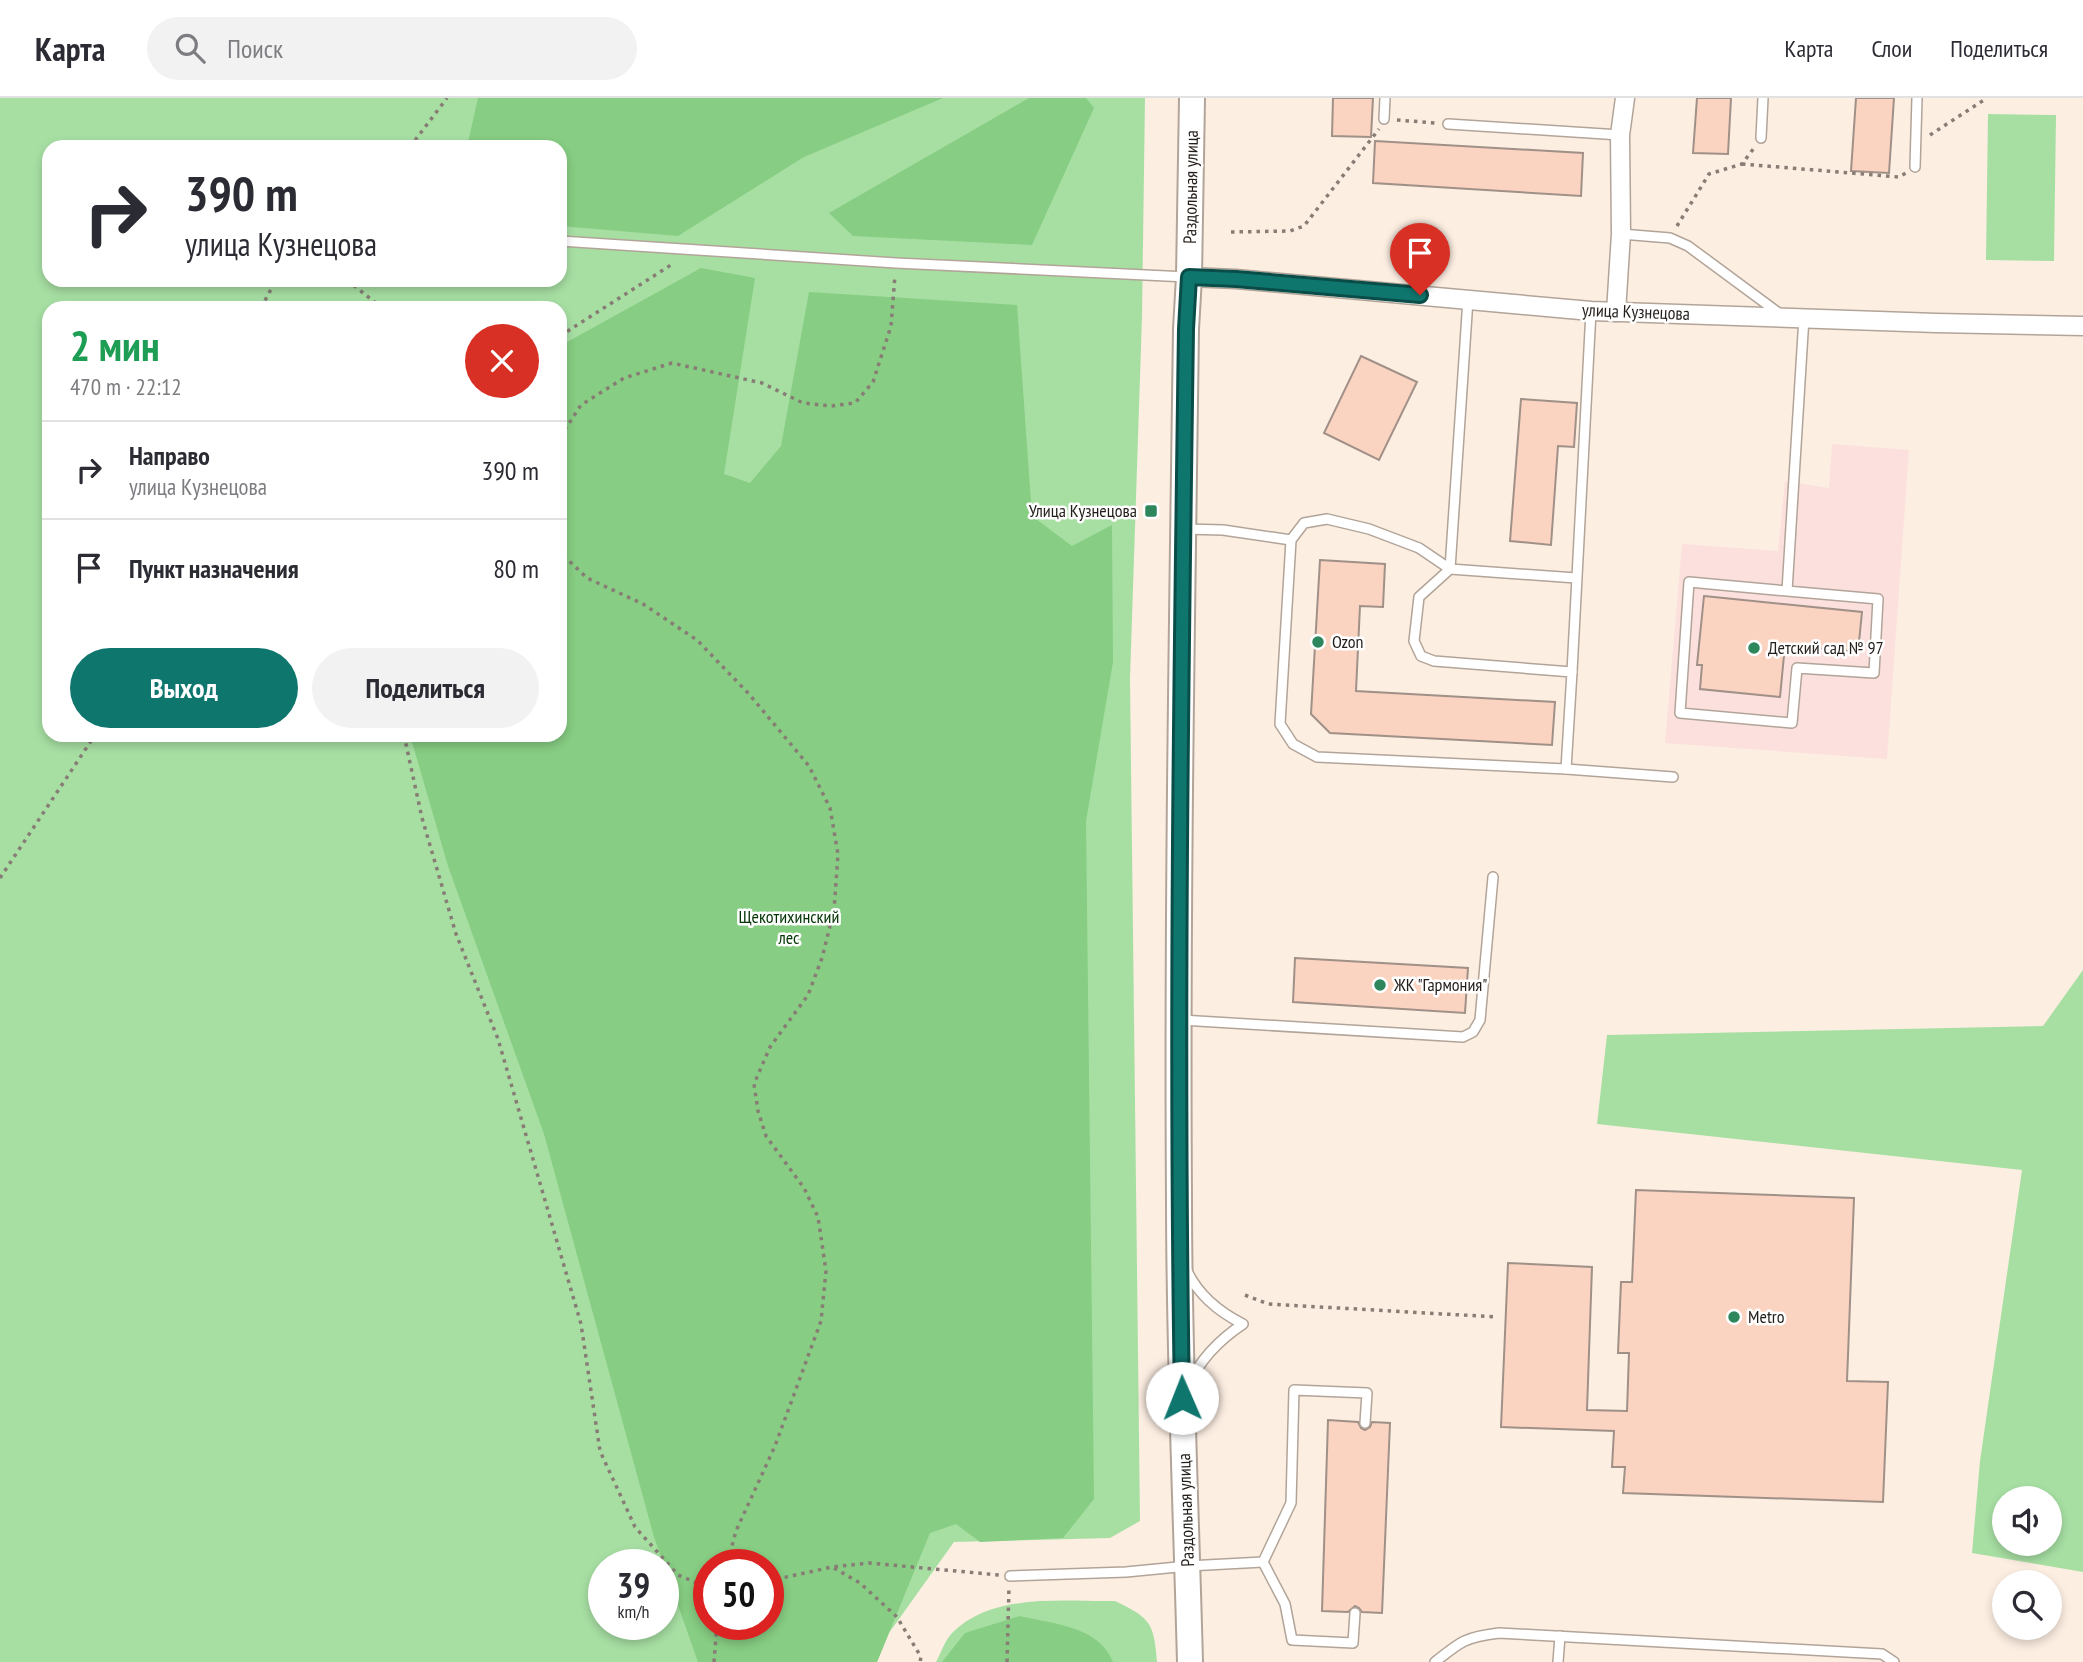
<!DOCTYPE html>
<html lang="ru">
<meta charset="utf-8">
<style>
:root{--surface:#fff;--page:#f2f2f3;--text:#2b2b33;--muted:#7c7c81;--line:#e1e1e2;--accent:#0f766e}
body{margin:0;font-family:"PT Sans Narrow",sans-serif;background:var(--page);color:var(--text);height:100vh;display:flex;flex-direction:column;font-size:26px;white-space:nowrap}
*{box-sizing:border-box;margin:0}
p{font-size:23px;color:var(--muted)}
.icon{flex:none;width:38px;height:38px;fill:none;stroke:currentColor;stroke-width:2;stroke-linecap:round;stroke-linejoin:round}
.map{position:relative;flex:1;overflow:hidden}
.panel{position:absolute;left:42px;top:203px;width:525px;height:441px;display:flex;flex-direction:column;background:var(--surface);border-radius:21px;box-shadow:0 4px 10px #0003}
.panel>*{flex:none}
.top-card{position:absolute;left:42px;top:42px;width:525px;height:147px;border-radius:21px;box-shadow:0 4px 10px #0003;background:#fff;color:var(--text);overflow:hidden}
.fabs{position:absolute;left:1992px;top:1388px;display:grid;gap:14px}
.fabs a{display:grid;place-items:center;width:70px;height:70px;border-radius:50%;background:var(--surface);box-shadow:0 4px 10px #0003;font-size:35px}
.speed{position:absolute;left:588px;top:1451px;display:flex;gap:14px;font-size:35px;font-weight:700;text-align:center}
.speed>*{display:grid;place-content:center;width:91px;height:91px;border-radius:50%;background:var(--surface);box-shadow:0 4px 10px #0003;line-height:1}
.speed small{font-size:18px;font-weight:400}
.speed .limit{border:10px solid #d22;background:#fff;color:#111}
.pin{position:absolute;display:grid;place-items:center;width:60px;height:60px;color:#fff;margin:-72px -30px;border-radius:50% 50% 50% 0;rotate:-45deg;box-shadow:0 0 7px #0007}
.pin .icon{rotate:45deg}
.me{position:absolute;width:77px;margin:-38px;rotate:359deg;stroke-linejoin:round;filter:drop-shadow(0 0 5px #0008)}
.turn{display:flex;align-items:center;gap:24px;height:147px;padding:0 28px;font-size:32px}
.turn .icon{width:91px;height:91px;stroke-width:2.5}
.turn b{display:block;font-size:49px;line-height:60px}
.round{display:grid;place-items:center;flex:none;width:74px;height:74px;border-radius:37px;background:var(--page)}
.summary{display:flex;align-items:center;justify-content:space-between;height:119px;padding:0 28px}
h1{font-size:42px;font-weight:600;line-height:52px;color:#1e9e55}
.button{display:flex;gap:14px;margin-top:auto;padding:14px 28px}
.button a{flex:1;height:80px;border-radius:42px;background:var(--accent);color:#fff;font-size:28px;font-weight:600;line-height:80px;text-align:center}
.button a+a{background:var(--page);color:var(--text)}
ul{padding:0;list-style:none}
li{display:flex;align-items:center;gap:21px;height:98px;padding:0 28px;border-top:2px solid var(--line)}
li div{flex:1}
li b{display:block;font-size:26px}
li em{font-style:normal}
header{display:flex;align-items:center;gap:42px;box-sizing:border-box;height:98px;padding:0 35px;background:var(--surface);border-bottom:2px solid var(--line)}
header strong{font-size:33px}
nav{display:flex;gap:38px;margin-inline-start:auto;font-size:24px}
.search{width:490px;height:63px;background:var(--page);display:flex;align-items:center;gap:18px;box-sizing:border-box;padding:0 24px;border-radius:38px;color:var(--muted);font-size:26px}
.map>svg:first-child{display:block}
</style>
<header>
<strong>Карта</strong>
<div class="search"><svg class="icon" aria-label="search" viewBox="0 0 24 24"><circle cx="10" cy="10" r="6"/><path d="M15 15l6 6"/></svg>Поиск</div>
<nav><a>Карта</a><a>Слои</a><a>Поделиться</a></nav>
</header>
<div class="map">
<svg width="2083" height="1564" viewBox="0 0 2083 1564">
<rect width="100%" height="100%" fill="#fdeee2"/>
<polygon fill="#fbe0dd" points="1832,346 1909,352 1887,661 1665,645 1682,446 1778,453 1785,383 1829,390"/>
<g fill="#a7dfa3" fill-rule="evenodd">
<path d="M 0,0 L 1145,0 L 1142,219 L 1130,581 L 1140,1423 L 1110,1440 L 954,1444 L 889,1535 L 877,1564 L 0,1564 ZM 49,49 L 560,49 L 560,182 L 49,182 ZM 49,210 L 560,210 L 560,637 L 49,637 ZM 604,1466 L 663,1466 L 663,1526 L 604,1526 ZM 709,1466 L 768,1466 L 768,1526 L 709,1526 Z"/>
<polygon points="1988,16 2056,17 2054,163 1986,162"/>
<path d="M 2083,872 L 2083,1474 L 1972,1455 L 1980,1363 L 2022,1072 L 1597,1026 L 1607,937 L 2043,928 ZM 2004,1400 L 2049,1400 L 2049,1446 L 2004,1446 Z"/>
<path d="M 1115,1503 C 1150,1520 1154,1524 1157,1564 L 936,1564 C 941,1555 945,1542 952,1535 C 993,1494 1063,1504 1115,1503 Z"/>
</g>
<g fill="#87cd83" fill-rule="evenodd">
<polygon points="478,0 943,0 804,59 678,138 560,128 560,49 467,49"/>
<polygon points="1029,0 1086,0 1094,10 1032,147 853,138 829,115"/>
<path d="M 701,170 L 755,180 L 724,376 L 750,385 L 781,348 L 809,194 L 1017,207 L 1032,418 L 1072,448 L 1112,427 L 1113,564 L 1086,723 L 1094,1401 L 1063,1440 L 980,1444 L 956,1426 L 930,1435 L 877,1564 L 698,1564 L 654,1439 L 544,1036 L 448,768 L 410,637 L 560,637 L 560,248 ZM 709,1466 L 768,1466 L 768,1526 L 709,1526 Z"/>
<path d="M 1020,1518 C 1053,1526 1099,1528 1113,1564 L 942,1564 L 965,1535 Z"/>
</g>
<g fill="#fad4c1" stroke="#a09088" stroke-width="2">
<polygon points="1333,0 1373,0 1371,39 1332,38"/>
<polygon points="1697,0 1731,0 1728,56 1693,55"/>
<polygon points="1856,0 1894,0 1889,75 1851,73"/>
<polygon points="1375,43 1583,55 1581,98 1373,85"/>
<polygon points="1361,258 1417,284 1379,362 1324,335"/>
<polygon points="1521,301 1577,305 1574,349 1558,348 1551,447 1510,443"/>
<polygon points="1320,462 1385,466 1383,509 1360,508 1356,593 1555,604 1552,647 1330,635 1311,616"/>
<polygon points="1704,498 1862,514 1858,554 1785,547 1780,599 1700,591 1702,567 1697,567"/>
<polygon points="1295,860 1468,870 1465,915 1293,904"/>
<polygon points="1636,1092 1854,1100 1847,1283 1888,1284 1883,1404 1623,1395 1625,1369 1612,1369 1614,1333 1501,1329 1508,1165 1592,1169 1587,1312 1627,1313 1629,1255 1618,1255 1621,1184 1632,1184"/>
<polygon points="1328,1322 1358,1324 1361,1330 1365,1332 1370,1329 1372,1324 1390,1325 1382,1515 1362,1514 1359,1510 1355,1508 1348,1514 1322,1513"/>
</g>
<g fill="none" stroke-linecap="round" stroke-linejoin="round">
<defs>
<g id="service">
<polyline points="1384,21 1385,0"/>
<polyline points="1448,26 1620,37"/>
<polyline points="1761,40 1763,0"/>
<polyline points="1915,69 1917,0"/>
<polyline points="1621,136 1670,140 1688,148 1780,216"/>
<polyline points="560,143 896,165 1187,179"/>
<polyline points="1468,201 1450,471 1419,450 1369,431 1327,421 1304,425 1291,442 1280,626 1293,646 1317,659 1566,671 1572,574 1434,563 1421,558 1414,543 1419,499 1450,471 1576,480"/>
<polyline points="1185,431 1223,432 1291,442"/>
<polyline points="1787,493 1878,501 1874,575 1797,570 1792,625 1680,615 1689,484 1787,493 1804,219"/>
<polyline points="1572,574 1591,213"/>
<polyline points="1566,671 1673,679"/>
<polyline points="1181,922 1463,939 1473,934 1480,922 1493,779"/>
<path d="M 1187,1173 C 1199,1198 1219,1214 1243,1226 C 1219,1242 1201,1260 1189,1286"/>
<polyline points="1263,1464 1291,1405 1294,1292 1367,1295 1365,1325"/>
<polyline points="1263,1464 1285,1506 1292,1542 1353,1545 1355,1515"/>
<polyline points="1010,1478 1126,1474 1188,1468 1263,1464"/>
<path d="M 1435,1564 C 1461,1543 1466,1539 1499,1535 L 1882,1556 L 1894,1564"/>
<polyline points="1558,1564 1560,1538"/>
</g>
<g id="minor">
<polyline points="1189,179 1236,181 1591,213 1936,225 2083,228"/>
<polyline points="1616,214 1621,136 1620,37 1625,0"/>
</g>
<path id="secondary" d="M 1190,1564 C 1186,1410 1179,1256 1179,1102 C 1177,812 1182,522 1186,231 L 1189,179 L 1192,0"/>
</defs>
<use href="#service" stroke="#b2a498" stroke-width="12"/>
<use href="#minor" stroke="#b2a498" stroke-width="21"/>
<use href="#secondary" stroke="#b2a498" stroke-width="28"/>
<g stroke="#877d75" stroke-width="3.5" stroke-dasharray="3.5 5" stroke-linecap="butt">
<polyline points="1397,22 1435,25"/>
<polyline points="1930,37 1987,0"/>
<polyline points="410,49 447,0"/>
<polyline points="1742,66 1899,79 1906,75"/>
<polyline points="1677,128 1709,76 1742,66 1754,50"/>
<polyline points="1231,134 1290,133 1304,128 1379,31"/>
<polyline points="347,182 382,210"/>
<polyline points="261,210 276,182"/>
<polyline points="560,238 674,165"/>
<polyline points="560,339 581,307 624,280 672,265 762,285 803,305 831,308 855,305 873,284 891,228 895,177"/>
<polyline points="560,450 563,457 587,480 643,506 697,542 749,596 809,668 830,710 838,756 834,812 822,860 808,897 770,949 754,986 758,1013 766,1038 804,1090 818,1119 826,1173 821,1223 775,1348 736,1433 727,1466"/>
<polyline points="404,637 422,720 456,836 498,941 581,1226 600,1353 635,1429 678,1477 709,1490"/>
<polyline points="0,780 95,637"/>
<polyline points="1245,1197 1268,1206 1497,1219"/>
<polyline points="834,1470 860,1485 897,1519 921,1559 920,1564"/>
<polyline points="768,1483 832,1469 869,1465 999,1477"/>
<polyline points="714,1564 717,1526"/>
<polyline points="1007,1564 1009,1489"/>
</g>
<use href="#service" stroke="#fff" stroke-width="9"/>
<use href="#minor" stroke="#fff" stroke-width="18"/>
<use href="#secondary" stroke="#fff" stroke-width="24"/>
</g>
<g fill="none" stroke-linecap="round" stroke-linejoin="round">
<defs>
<path id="route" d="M 1182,1300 C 1176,944 1181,588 1186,231 L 1189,179 L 1236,181 L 1420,197"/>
</defs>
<use href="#route" stroke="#0a4d48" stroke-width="18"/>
<use href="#route" stroke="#0f766e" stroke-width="12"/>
</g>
<g fill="#2e875c" stroke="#fff" stroke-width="2.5">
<rect x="1144" y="406" width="14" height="14" rx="3.5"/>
<circle cx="1318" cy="544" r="7"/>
<circle cx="1754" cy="550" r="7"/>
<circle cx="1380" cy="887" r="7"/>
<circle cx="1734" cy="1219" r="7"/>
</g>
<g text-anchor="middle" stroke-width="5" stroke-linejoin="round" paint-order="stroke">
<g font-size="18" fill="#241e1a" stroke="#fff">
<text transform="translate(1191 89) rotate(-89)" y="6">Раздольная улица</text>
<text transform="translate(1636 214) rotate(2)" y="6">улица Кузнецова</text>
<text transform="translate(1186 1412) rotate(-92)" y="6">Раздольная улица</text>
</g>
<g font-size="18" fill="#241e1a" stroke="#fff" text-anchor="start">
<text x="1137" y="419" text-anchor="end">Улица Кузнецова</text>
<text x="1332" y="550">Ozon</text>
<text x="1768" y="556">Детский сад № 97</text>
<text x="1394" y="893">ЖК "Гармония"</text>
<text x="1748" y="1225">Metro</text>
</g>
<g font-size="18" fill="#023504" stroke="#fff">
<text x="789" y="825">Щекотихинский<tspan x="789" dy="21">лес</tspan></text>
</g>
</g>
</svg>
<div class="fabs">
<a><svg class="icon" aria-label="sound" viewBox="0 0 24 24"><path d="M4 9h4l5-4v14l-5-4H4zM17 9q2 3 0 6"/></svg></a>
<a><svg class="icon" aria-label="search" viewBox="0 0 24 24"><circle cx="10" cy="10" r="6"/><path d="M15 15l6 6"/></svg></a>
</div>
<div class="speed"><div>39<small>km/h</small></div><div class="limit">50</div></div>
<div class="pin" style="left:1420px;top:197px;background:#d93025"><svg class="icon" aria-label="arrive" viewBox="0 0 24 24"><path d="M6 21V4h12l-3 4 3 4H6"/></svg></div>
<svg class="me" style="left:1182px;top:1300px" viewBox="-20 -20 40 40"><circle r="19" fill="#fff"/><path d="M0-13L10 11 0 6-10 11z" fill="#0f766e"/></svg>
<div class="top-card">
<div class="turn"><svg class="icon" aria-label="right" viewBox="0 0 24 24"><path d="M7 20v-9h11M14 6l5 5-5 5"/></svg><div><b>390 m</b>улица Кузнецова</div></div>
</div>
<section class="panel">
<div class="summary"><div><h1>2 мин</h1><p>470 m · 22:12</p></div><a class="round" style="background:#d93025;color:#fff"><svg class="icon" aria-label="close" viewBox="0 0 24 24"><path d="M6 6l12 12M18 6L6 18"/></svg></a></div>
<ul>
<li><svg class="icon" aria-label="right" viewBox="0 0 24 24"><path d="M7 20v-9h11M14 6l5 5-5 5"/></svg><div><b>Направо</b><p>улица Кузнецова</p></div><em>390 m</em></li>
<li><svg class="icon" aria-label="arrive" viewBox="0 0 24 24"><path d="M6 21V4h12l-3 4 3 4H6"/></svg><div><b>Пункт назначения</b></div><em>80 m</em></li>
</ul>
<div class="button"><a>Выход</a><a>Поделиться</a></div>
</section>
</div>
